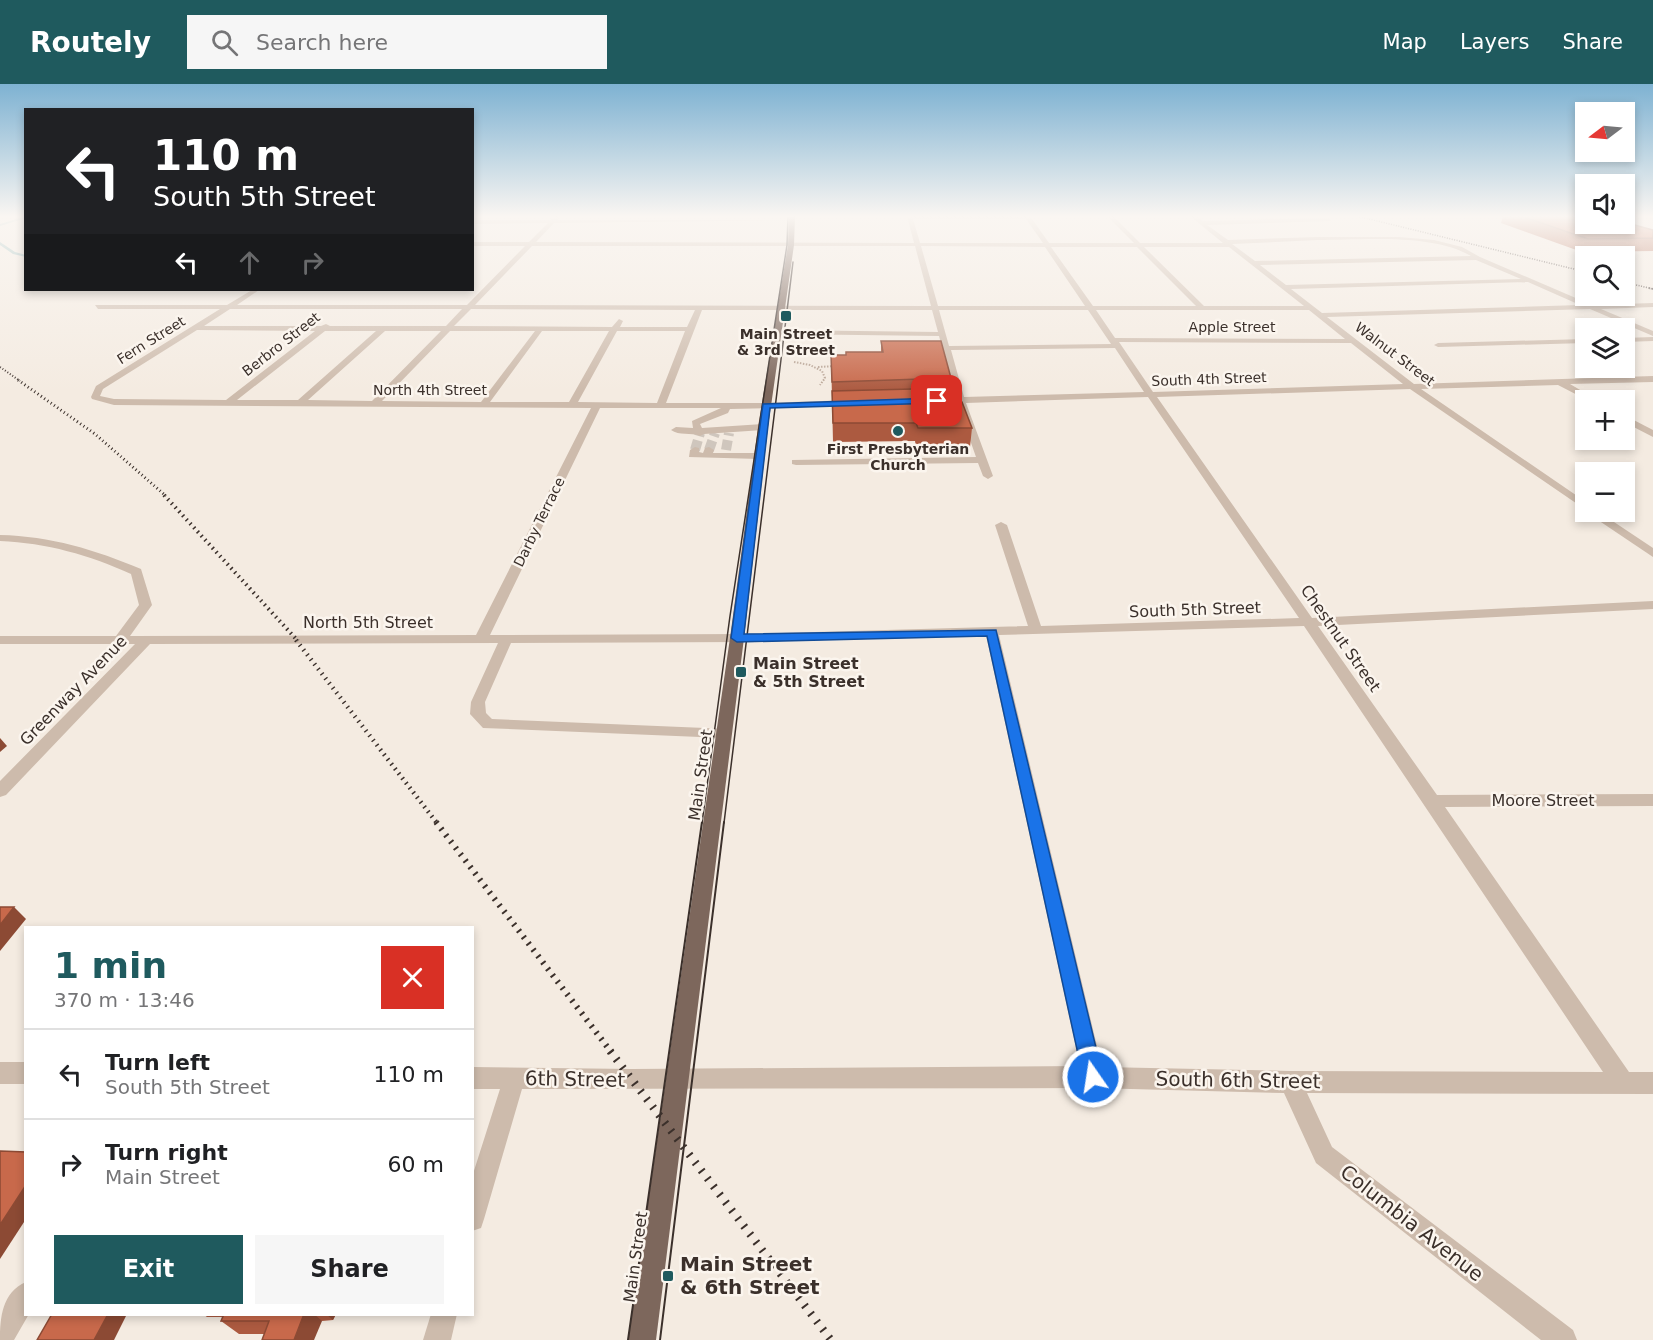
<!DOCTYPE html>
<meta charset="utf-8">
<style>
:root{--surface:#fff;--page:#f6f6f6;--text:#202124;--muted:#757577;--line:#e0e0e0;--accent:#1f5a5e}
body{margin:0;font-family:"DejaVu Sans",sans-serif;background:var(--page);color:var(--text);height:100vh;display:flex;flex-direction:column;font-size:22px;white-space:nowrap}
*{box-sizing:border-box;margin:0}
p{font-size:20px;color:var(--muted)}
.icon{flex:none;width:33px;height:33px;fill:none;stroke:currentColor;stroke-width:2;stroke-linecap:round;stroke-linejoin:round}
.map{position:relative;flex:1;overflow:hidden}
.panel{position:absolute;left:24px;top:842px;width:450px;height:390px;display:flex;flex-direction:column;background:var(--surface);border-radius:0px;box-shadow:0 3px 9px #0003}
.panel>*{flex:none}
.top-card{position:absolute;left:24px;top:24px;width:450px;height:183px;border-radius:0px;box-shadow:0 3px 9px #0003;background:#202124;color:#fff;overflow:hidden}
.needle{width:39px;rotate:254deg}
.buttons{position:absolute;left:1575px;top:18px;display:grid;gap:12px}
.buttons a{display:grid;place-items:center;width:60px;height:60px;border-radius:0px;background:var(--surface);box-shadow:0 3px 9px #0003;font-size:30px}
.pin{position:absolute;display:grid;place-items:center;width:51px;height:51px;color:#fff;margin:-26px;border-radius:12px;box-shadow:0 3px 9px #0006}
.me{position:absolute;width:66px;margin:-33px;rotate:347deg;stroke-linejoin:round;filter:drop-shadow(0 0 4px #0008)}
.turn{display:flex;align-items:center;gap:21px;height:126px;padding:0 30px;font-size:27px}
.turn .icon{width:78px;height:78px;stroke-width:2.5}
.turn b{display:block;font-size:42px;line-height:51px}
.lanes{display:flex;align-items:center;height:57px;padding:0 30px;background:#0003;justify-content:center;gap:30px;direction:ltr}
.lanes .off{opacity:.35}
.round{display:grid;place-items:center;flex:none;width:63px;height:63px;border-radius:0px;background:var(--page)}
.headline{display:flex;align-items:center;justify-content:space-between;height:102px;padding:0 30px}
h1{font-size:36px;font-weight:700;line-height:45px;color:var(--accent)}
.button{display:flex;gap:12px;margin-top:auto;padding:12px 30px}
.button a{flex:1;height:69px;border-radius:0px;background:var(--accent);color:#fff;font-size:24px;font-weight:700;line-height:69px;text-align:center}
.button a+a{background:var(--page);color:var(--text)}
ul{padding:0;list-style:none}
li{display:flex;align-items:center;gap:18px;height:90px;padding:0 30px;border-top:2px solid var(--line)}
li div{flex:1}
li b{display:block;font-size:22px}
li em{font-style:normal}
header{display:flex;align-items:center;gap:36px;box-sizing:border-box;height:84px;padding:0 30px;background:var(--accent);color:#fff}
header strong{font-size:28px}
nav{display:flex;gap:33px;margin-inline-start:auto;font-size:21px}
.search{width:420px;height:54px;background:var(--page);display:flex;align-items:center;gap:15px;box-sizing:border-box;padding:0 21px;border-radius:0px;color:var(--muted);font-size:22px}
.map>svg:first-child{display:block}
</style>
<header>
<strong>Routely</strong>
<div class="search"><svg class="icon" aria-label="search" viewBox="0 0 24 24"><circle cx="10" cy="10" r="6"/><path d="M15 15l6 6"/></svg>Search here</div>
<nav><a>Map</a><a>Layers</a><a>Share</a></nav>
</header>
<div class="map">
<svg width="1653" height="1256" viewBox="0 0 1653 1256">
<rect width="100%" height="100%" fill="#f4ebe1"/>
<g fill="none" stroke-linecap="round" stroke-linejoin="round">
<g fill="#7fb0b2" fill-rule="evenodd">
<polygon points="26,132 26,134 0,142 0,140"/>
<polygon points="0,158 15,168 26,171 26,173 13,170 0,161"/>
</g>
<g stroke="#cfc6bd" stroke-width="10" stroke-dasharray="10 4.5" stroke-linecap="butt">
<polyline points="695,366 700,349"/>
<polyline points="709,366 715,349"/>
<polyline points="726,366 729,349"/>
</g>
<g stroke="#b9a596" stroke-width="2" stroke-dasharray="1.5 1.5" stroke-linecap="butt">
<polyline points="794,278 810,281 822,287 825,294 820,301"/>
<polyline points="818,283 835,282"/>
</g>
<g fill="#cdbbac" fill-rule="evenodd">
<path d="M 907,132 L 1030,132 L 1049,159 L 1134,159 L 1107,132 L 1113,132 L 1140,159 L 1223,159 L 1190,132 L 1196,132 L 1203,137 L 1329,134 L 1331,137 L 1207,141 L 1228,156 L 1318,153 L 1399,153 L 1434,156 L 1462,163 L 1480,173 L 1592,221 L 1653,219 L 1653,223 L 1601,225 L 1653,247 L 1653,252 L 1590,225 L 1327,233 L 1414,300 L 1653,292 L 1653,298 L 1570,300 L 1597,316 L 1587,316 L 1558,301 L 1421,305 L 1586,418 L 1586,426 L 1410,305 L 1157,313 L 1312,534 L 1653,517 L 1653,525 L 1318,542 L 1437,711 L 1653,710 L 1653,722 L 1445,723 L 1629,988 L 1653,988 L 1653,1010 L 1307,1009 L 1332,1063 L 1573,1246 L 1577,1256 L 1541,1256 L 1316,1079 L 1284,1009 L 1093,1004 L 522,1005 L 484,1135 L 481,1144 L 472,1147 L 472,1093 L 500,1005 L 472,1005 L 472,983 L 632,985 L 1080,982 L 986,551 L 745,558 L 511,559 L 485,618 L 486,629 L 492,635 L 729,645 L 732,649 L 729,653 L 724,654 L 483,644 L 470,630 L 471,618 L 498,559 L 150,560 L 6,711 L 0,713 L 0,697 L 135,560 L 0,560 L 0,552 L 116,552 L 139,521 L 131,490 C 89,471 47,459 0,457 L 0,451 C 50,452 96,466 141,485 L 152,521 L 130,552 L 476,551 L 591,324 L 114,321 L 92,315 L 91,313 L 96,302 L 220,225 L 98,225 L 95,221 L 227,221 L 252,206 L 259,206 L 237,221 L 467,221 L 525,162 L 472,162 L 472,158 L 529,158 L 548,139 L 472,140 L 472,136 L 551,136 L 556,132 L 559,134 L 557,136 L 796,136 L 554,139 L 536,158 L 914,159 ZM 913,135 L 1026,135 L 1043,159 L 920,159 ZM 1318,156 C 1362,156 1432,149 1471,172 L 1255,177 L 1232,160 ZM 532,162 L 915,162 L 931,222 L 475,221 ZM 921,162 L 1045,163 L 1085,222 L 938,222 ZM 1051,163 L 1137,163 L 1196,222 L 1093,222 ZM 1144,163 L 1229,163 L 1304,222 L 1204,222 ZM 1476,176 L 1521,195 L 1286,201 L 1260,181 ZM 1528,198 L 1580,221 L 1322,229 L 1291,205 ZM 230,225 L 462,225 L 446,242 L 330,242 L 326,240 L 321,242 L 204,242 ZM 471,225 L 695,226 L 687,243 L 620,243 L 623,237 L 619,235 L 612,243 L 454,242 ZM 702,226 L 932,226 L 938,248 L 778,246 L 774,248 L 778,250 L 939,252 L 955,314 L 936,314 L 931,317 L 936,320 L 957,319 L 976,373 L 792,376 L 792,380 L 796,381 L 978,379 L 983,392 L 988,395 L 993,392 L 966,319 L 1148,313 L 1299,534 L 1041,542 L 1007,441 L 1001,438 L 995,441 L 1028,542 L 745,550 L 490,551 L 600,324 L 721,324 L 692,337 L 693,344 L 676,343 L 671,346 C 679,352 691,348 700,352 L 704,350 L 763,346 L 768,343 L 763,340 L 702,344 L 700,340 L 728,329 L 730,325 L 852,322 L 857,319 L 852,316 L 761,319 L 666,319 ZM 939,226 L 1088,226 L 1111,260 L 949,262 ZM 1096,226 L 1309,226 L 1345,255 L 1115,254 ZM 197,246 L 315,247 L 226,316 L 114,315 L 100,312 L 103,305 ZM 325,247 L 376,247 L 298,316 L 237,316 ZM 385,247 L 441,247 L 372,317 L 308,316 ZM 450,247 L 535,247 L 481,318 L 382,317 ZM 542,247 L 609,247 L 569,318 L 490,318 ZM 617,247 L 685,247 L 657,319 L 578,318 ZM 1119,258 L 1351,259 L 1403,300 L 1153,308 ZM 1115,264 L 1144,308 L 964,313 L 951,266 ZM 1304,542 L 1603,988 L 1290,987 L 1102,983 L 999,551 Z"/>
<polygon points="1624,132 1644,132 1624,134"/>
<polygon points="1653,253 1653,257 1624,258 1624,254"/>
<polygon points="1586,255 1586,259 1438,263 1434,261 1438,259"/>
<polygon points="1624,331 1653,346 1653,353 1624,338"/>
<polygon points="695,363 699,364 699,368 703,369 705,364 709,363 714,366 713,369 759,369 764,372 759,375 689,373 690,366"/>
<polygon points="1586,428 1599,428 1653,464 1653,473"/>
<rect x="0" y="978" width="26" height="22"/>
<path d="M 26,1198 L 26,1230 L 29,1230 L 14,1256 L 0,1256 C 0,1234 2,1208 26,1198 Z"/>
<polygon points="431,1230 457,1230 451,1256 423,1256"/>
</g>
<polygon fill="#7d675c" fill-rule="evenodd" points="789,132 795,132 794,161 768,343 744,554 656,1256 628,1256 730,554 758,343 788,161"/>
<g stroke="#3b302b" stroke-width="1.5">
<polyline points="702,739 730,532 787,161 788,132"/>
<polyline points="724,739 793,178"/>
</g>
<g stroke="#3b302b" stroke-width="2">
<polyline points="628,1256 702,738"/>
<polyline points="660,1256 724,738"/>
</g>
<g stroke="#3b302b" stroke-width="1.5" stroke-dasharray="1 1.5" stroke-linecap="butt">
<polyline points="1357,132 1586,188"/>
<polyline points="1624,198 1653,205"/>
</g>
<g stroke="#3b302b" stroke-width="2" stroke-dasharray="1 2" stroke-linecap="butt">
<polyline points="1649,204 1653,205"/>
<polyline points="0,283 20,297"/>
</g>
<polyline stroke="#3b302b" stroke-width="3" stroke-dasharray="1 3" stroke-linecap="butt" points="18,296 95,350 166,412"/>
<polyline stroke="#3b302b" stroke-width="4" stroke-dasharray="1.5 4" stroke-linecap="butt" points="164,411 298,557"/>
<polyline stroke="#3b302b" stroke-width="4.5" stroke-dasharray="1.5 4.5" stroke-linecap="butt" points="296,556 437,739"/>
<polyline stroke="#3b302b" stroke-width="6" stroke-dasharray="2 6" stroke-linecap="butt" points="436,738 612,969"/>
<polyline stroke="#3b302b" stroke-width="8" stroke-dasharray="2 8" stroke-linecap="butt" points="610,967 831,1256"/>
</g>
<g fill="#ac5a40">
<polygon points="1503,132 1586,132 1653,146 1653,167 1582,168 1501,139"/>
<polygon points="881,257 951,294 950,304 972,344 970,363 916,363 915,357 833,358 831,271 846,271 881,268"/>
<polygon points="203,1230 336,1230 333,1236 322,1237 264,1250 239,1250 221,1237 223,1233 207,1233"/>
</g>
<g fill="#8c4a34">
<polygon points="0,654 7,662 0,668"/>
<polygon points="14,823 26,835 0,867 0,841"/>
<polygon points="26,1101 26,1135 0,1175 0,1141"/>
<polygon points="108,1230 127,1230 114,1256 94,1256"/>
<polygon points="304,1230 314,1230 322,1237 314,1256 294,1256"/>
<polygon points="326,1230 336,1230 333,1236"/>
</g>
<g fill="#c8694b" stroke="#8c4a34" stroke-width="1.5">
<polygon points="1521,132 1586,132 1586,140 1624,140 1624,138 1653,146 1653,154 1588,155"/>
<polygon points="881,257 941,257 951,294 832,298 831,271 846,271 846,268 883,268"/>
<polygon points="954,304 958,318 962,318 972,344 918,344 916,339 833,339 832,307"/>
<polygon points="0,823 14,823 0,841"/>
<polygon points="0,1067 26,1068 26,1101 0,1141"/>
<polygon points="52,1230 108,1230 94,1256 37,1256"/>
<polygon points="224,1230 304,1230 294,1256 262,1256 269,1237 221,1237"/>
</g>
<linearGradient id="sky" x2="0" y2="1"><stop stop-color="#7eb2d2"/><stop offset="0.43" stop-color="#faf6f2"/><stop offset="1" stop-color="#faf6f2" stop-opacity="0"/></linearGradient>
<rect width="1653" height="308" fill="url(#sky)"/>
<polygon fill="#1a73e8" stroke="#114b97" stroke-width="1.5" points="937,314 940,315 940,319 770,324 744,550 996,546 1103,993 1100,1000 1093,1003 1086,1000 1083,993 987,552 737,558 731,554 763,320"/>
<g fill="#1f5a5e" stroke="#fbf5ee" stroke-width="2">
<rect x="780" y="226" width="12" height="12" rx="3"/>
<circle cx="898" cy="347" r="6"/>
<rect x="735" y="582" width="12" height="12" rx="3"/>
<rect x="662" y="1186" width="12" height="12" rx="3"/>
</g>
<g text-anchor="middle" stroke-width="5" stroke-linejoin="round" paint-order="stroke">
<g font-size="14" fill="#3b302b" stroke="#fbf5ee">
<text x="1232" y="248">Apple Street</text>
<text transform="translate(151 256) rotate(-32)" y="5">Fern Street</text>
<text transform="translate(281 260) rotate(-38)" y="5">Berbro Street</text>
<text transform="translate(1395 270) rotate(37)" y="5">Walnut Street</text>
<text transform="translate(1209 295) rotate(-2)" y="5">South 4th Street</text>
<text x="430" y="311">North 4th Street</text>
<text transform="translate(539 438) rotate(-64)" y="5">Darby Terrace</text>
</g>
<g font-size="14" font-weight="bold" fill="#3b302b" stroke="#fbf5ee">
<text x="786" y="255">Main Street<tspan x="786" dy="16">&amp; 3rd Street</tspan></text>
<text x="898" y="370">First Presbyterian<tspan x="898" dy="16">Church</tspan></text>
</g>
<g font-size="16" fill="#3b302b" stroke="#fbf5ee">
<text transform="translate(1195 525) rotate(-2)" y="6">South 5th Street</text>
<text x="368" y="544">North 5th Street</text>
<text transform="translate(1341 554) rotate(55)" y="6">Chestnut Street</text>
<text transform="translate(73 606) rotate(-46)" y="6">Greenway Avenue</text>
<text transform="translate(700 691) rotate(-82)" y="6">Main Street</text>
<text x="1543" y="722">Moore Street</text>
<text transform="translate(635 1173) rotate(-82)" y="6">Main Street</text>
</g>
<g font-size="16" font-weight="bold" fill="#3b302b" stroke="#fbf5ee" text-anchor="start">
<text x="753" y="585">Main Street<tspan x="753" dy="18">&amp; 5th Street</tspan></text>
</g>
<g font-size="20" fill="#3b302b" stroke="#fbf5ee">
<text transform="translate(575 995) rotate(1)" y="7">6th Street</text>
<text transform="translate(1238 996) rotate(1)" y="7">South 6th Street</text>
<text transform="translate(1412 1139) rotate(38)" y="7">Columbia Avenue</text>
</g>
<g font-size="20" font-weight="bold" fill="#3b302b" stroke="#fbf5ee" text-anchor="start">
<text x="680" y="1187">Main Street<tspan x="680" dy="23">&amp; 6th Street</tspan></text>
</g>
</g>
</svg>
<div class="buttons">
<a><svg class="needle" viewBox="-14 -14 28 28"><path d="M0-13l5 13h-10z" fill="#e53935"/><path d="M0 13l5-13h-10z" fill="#757577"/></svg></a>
<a><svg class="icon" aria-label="sound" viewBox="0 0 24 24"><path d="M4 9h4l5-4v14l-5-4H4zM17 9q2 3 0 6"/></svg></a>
<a><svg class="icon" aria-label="search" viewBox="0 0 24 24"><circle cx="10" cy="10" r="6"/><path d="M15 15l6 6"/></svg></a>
<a><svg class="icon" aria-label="layers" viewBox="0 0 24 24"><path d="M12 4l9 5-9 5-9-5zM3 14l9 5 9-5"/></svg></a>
<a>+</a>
<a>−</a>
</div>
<div class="pin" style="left:937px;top:317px;background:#d93025"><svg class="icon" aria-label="arrive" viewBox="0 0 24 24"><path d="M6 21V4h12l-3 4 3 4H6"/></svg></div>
<svg class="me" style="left:1093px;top:993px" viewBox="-20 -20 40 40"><circle r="17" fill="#1a73e8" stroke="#fff" stroke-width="3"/><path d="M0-11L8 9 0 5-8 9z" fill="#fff"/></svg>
<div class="top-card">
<div class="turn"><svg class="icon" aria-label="left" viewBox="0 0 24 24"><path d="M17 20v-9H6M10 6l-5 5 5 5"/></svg><div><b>110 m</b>South 5th Street</div></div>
<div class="lanes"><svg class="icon" aria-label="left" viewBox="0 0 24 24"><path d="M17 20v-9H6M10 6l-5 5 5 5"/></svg><svg class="icon off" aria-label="ahead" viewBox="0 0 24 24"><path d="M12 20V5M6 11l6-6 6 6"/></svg><svg class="icon off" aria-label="right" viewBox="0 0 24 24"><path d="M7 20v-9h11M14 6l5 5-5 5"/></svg></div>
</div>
<section class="panel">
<div class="headline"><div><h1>1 min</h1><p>370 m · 13:46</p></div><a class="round" style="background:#d93025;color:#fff"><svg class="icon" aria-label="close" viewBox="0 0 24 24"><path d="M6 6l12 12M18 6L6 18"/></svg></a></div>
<ul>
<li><svg class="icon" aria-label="left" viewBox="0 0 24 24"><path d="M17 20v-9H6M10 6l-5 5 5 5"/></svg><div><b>Turn left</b><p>South 5th Street</p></div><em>110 m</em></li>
<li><svg class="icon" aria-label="right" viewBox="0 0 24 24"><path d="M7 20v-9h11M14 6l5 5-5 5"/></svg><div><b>Turn right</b><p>Main Street</p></div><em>60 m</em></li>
</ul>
<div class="button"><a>Exit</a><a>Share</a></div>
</section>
</div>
